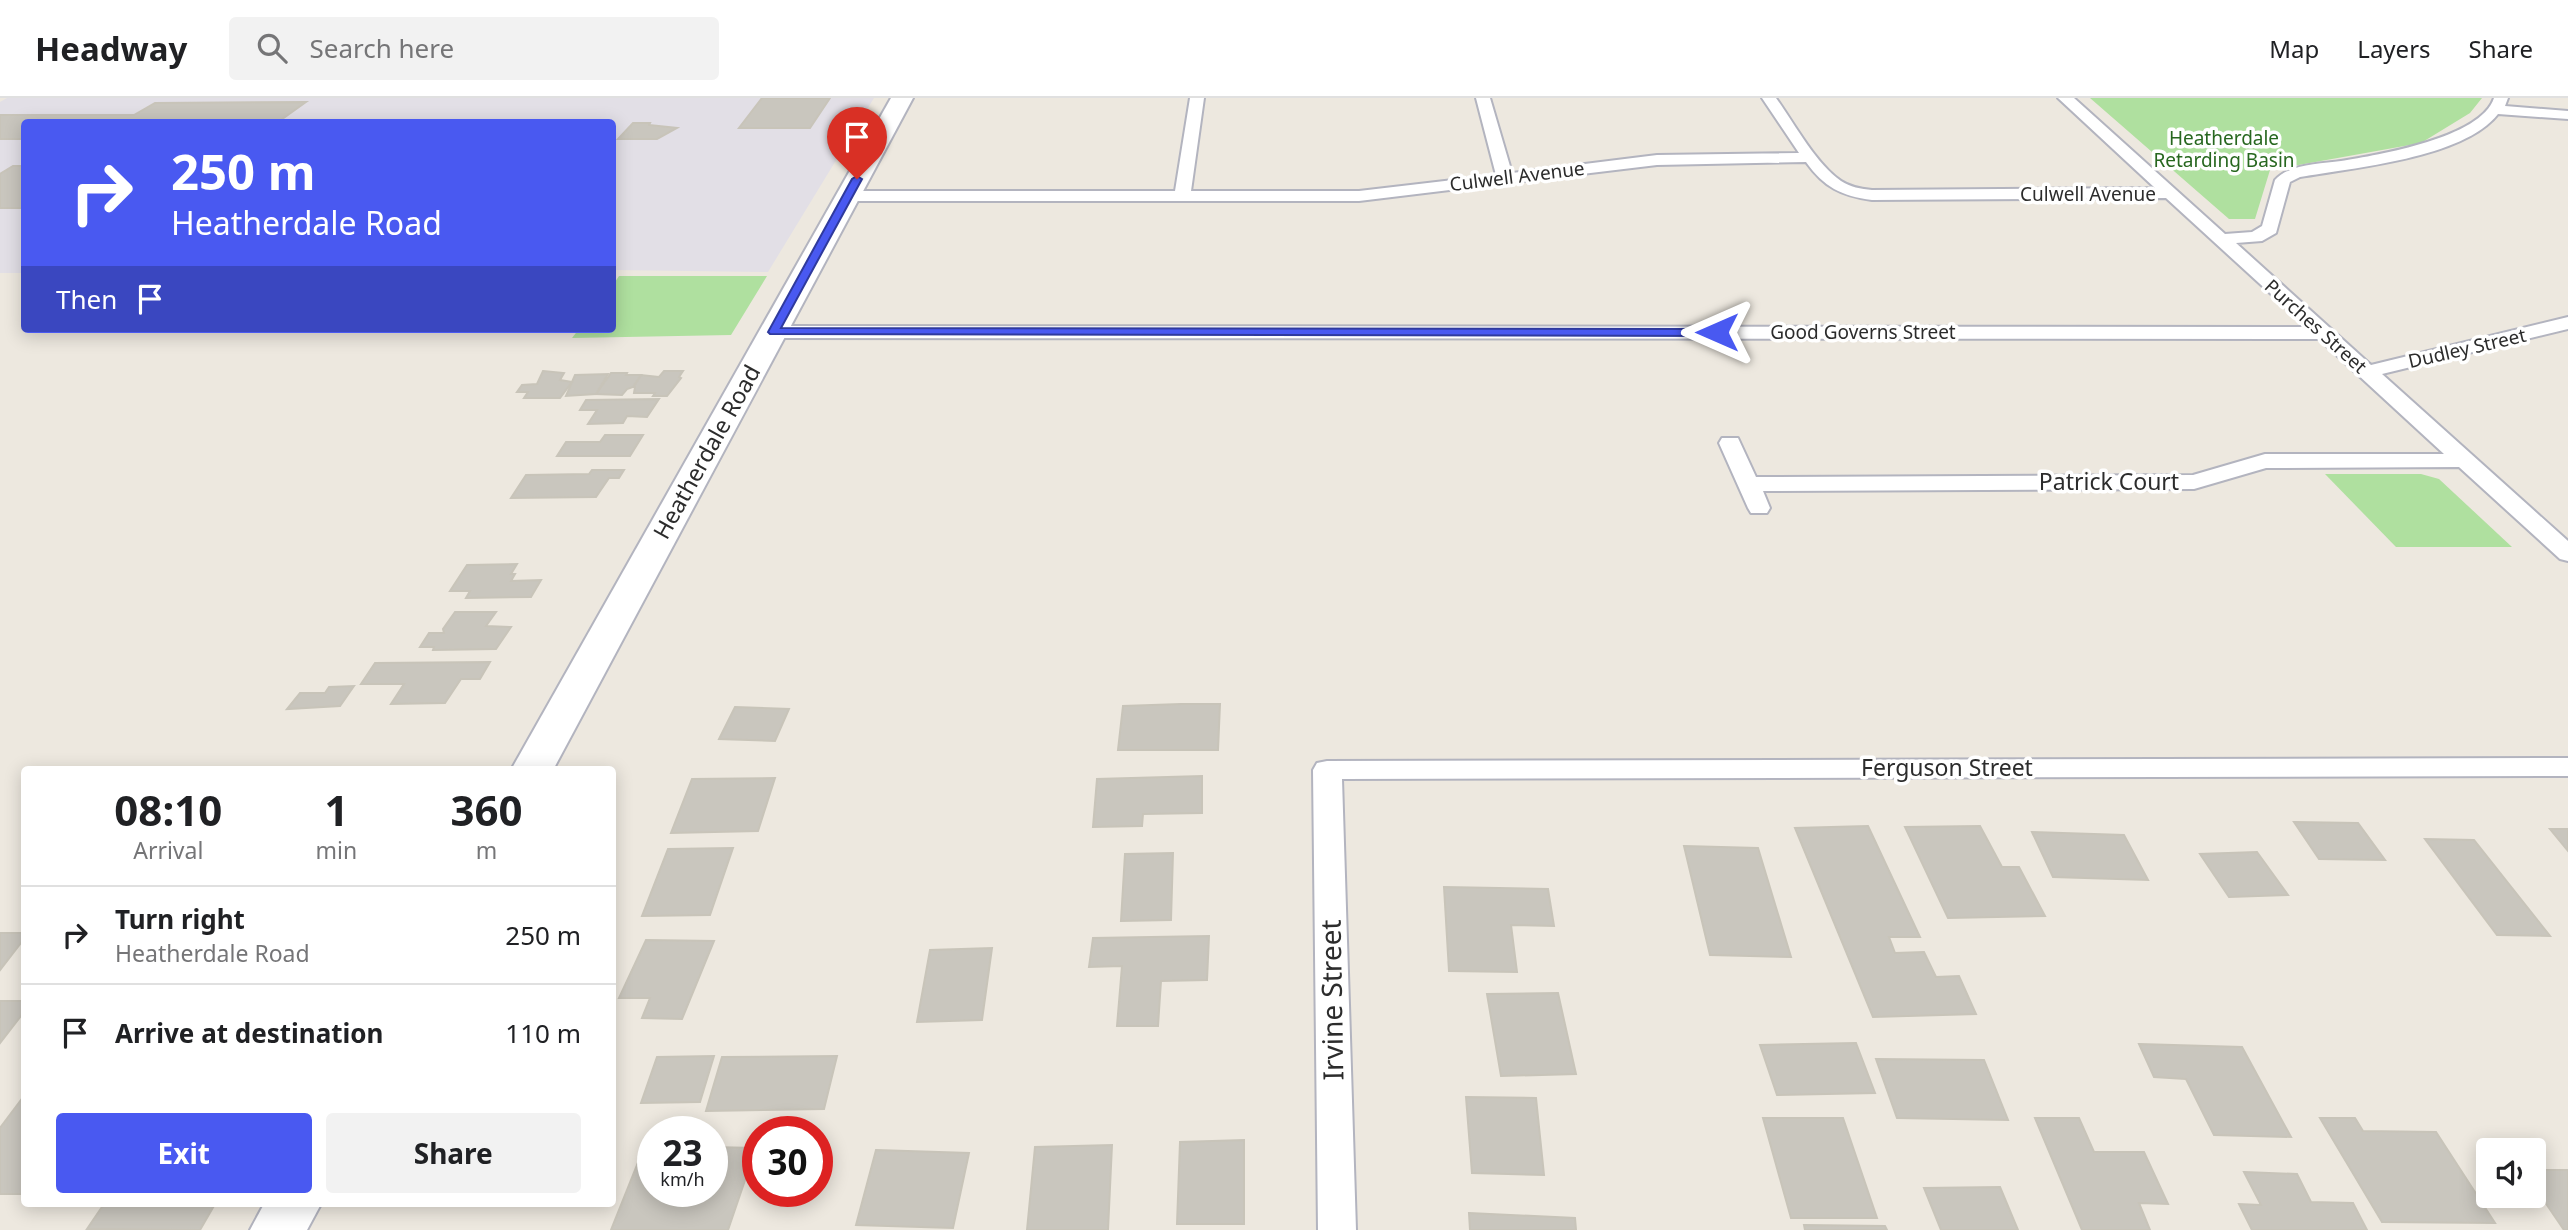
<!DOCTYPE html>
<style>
:root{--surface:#fff;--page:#f2f2f2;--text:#202124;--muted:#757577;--line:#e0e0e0;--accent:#4959f1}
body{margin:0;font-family:"Noto Sans",sans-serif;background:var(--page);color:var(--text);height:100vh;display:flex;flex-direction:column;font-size:26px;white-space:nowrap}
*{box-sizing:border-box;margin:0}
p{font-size:23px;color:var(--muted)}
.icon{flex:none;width:38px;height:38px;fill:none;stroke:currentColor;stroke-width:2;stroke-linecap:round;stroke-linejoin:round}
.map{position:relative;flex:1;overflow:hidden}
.drawer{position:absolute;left:21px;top:668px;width:595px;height:441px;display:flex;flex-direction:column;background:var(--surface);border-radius:7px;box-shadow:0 4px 18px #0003}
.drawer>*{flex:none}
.top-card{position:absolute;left:21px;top:21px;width:595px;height:214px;border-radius:7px;box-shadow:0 4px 18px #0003;background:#4959f1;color:#fff;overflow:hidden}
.tools{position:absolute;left:2476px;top:1040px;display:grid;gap:14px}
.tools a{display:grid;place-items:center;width:70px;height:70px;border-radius:7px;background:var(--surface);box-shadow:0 4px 18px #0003;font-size:35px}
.speed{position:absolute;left:637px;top:1018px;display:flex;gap:14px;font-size:35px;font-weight:700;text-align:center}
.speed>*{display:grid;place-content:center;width:91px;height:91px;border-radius:50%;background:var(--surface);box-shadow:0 4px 18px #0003;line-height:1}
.speed small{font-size:18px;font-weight:400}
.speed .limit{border:10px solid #d22;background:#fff;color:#111}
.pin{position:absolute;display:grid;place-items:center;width:60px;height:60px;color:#fff;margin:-72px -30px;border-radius:50% 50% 50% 0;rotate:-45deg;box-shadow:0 0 7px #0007}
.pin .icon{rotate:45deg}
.me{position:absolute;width:77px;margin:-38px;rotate:270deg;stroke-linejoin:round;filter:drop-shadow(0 0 5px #0008)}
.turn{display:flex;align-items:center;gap:24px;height:147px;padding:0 35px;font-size:32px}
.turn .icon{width:91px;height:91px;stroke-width:2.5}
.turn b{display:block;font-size:49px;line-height:60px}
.then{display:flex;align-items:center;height:66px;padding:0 35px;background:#0003;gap:14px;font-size:26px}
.eta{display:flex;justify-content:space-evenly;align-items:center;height:119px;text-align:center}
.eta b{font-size:42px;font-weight:700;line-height:49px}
.primary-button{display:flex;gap:14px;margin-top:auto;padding:14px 35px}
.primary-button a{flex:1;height:80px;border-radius:7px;background:var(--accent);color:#fff;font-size:28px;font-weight:700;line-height:80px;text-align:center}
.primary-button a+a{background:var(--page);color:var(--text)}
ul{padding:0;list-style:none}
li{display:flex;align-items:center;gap:21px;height:98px;padding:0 35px;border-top:2px solid var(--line)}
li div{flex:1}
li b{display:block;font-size:26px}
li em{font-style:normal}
header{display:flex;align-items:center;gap:42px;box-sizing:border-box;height:98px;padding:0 35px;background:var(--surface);border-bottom:2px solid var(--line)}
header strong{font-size:33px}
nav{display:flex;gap:38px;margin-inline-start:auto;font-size:24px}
.search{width:490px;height:63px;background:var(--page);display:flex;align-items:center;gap:18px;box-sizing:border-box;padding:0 24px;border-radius:7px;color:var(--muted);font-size:26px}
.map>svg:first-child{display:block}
</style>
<header>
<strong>Headway</strong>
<div class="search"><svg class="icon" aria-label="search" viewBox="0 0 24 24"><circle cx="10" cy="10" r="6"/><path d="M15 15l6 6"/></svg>Search here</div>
<nav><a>Map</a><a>Layers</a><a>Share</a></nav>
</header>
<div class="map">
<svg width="2568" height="1132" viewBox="0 0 2568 1132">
<rect width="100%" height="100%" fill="#ede8df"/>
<polygon fill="#e2dfe6" points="7,0 874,0 768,174 613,172 612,24 24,24 24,175 0,175 0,4"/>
<g fill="#afe09f">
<polygon points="2090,0 2482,0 2470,15 2421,45 2270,72 2255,121 2229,121"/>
<polygon points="619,178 767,178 731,237 572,240 579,231 612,231 613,187"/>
<polygon points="2325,376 2421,376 2439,381 2512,449 2396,449"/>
</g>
<g fill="#c9c6be" stroke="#c8c4b9" stroke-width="2">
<polygon points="762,0 830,0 810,30 739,30"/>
<polygon points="306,4 278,24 24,24 24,41 0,41 0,17 134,17 155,5"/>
<polygon points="633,25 650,25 649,27 677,30 657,41 618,41"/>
<polygon points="13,68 24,68 24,110 0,110 0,76"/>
<polygon points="543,273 564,275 560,282 572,284 560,300 524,300 528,294 517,294 522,287 537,286"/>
<polygon points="664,273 683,273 679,279 681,280 667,298 653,298 655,295 634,295 635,289 633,289 641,277 659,279"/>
<polygon points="611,275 627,275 626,277 641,277 633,289 627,291 622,297 596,296"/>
<polygon points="608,276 596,296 566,298 575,277"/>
<polygon points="659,301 647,319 627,318 623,325 588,326 597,312 580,312 586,302"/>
<polygon points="605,337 643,337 630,358 557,358 566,344 600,344"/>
<polygon points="592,372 624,372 619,380 609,380 596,399 511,400 526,377 589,376"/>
<polygon points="517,466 511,476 515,476 511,483 541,482 531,499 466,500 470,493 450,493 467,467"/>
<polygon points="455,514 496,514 486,528 511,529 496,551 433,552 434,549 420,549 429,535 444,535 443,531"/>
<polygon points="490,564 480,581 461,581 445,605 391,606 404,586 361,586 375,565"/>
<polygon points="354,588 340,608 287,611 300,595 325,595 329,589"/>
<polygon points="1181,606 1220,606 1218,652 1118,652 1123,608"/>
<polygon points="735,609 789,611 775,643 719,641"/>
<polygon points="1202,678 1202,715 1143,716 1142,728 1093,729 1097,681"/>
<polygon points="775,680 758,733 671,735 692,681"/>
<polygon points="2294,724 2358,725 2385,762 2319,761"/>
<polygon points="1868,728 1920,839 1889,839 1895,855 1924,854 1936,879 1959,878 1976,916 1873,919 1795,730"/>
<polygon points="1980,728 2002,769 2019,769 2045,818 1948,820 1905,729"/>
<polygon points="2550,731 2568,731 2568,753"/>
<polygon points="2032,734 2124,737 2148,782 2053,779"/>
<polygon points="2425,741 2474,742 2550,838 2497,837"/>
<polygon points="1684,748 1758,750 1791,859 1710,857"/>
<polygon points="733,750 710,817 642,818 668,751"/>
<polygon points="2257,754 2288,797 2229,799 2200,756"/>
<polygon points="1173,755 1171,822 1121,823 1125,756"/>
<polygon points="1444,789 1548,791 1554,828 1511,827 1517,874 1449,873"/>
<polygon points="0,835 24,835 24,841 0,872"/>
<polygon points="1209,838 1207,882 1161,883 1158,928 1117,928 1122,868 1089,869 1093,840"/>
<polygon points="646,842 714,843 682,921 642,920 650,900 619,900"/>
<polygon points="992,850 982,922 917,924 930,852"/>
<polygon points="1558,895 1576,976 1501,978 1487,896"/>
<polygon points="0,903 24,903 24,914 0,945"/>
<polygon points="1856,945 1875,995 1777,997 1760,947"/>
<polygon points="2139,946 2242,949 2291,1039 2214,1037 2186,981 2154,979"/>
<polygon points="714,958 700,1004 641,1005 657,959"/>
<polygon points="837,958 824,1011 706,1013 722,959"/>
<polygon points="1876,961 1984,962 2008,1022 1897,1020"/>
<polygon points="24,998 24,1096 0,1096 0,1030"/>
<polygon points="1466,999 1536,1000 1544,1077 1472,1075"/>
<polygon points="1763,1020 1843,1020 1877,1120 1791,1120"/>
<polygon points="2035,1020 2079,1020 2094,1054 2144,1054 2168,1106 2139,1105 2150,1132 2082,1132"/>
<polygon points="2320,1020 2355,1020 2363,1033 2436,1034 2495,1125 2382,1124"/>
<polygon points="1244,1042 1244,1126 1177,1126 1180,1044"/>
<polygon points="645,1047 653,1047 653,1094 712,1094 712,1049 756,1050 728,1132 611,1132"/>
<polygon points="1112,1047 1108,1132 1027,1132 1035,1049"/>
<polygon points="876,1052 969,1055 953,1130 856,1127"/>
<polygon points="2534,1072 2568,1072 2568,1132 2564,1132 2534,1088"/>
<polygon points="2244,1074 2297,1076 2311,1104 2353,1105 2367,1132 2252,1132 2239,1106 2261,1107"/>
<polygon points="2000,1089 2018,1132 1941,1132 1924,1090"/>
<polygon points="104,1106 215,1106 200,1132 87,1131"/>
<polygon points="1469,1115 1575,1120 1576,1132 1470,1132"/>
<polygon points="1804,1127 1885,1128 1887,1132 1805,1132"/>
</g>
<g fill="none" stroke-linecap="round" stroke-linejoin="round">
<defs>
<g id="street">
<path d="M 1190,0 L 1204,0 L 1191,93 L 1359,93 L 1496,77 L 1476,0 L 1490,0 L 1512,75 L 1657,57 L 1799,55 L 1762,0 L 1776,0 C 1794,25 1816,66 1841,83 C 1850,89 1861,91 1872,92 L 2155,90 L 2058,0 L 2074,0 L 2225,136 L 2252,134 L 2262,128 L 2275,82 C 2289,66 2320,66 2341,63 C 2378,57 2481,40 2494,0 L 2508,0 L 2505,8 L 2568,13 L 2568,21 L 2498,16 C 2464,60 2353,70 2300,79 L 2290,84 L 2276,135 L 2262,143 L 2236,145 L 2371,267 L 2568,219 L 2568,231 L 2382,276 L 2568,443 L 2568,463 L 2560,461 L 2459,369 L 2266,370 L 2194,391 L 1763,393 L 1770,410 L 1767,415 L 1751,415 L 1748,410 L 1719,345 L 1722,340 L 1738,340 L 1756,379 L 2193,377 L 2265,356 L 2444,356 L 2319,241 L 774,240 L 764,234 L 774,228 L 2307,229 L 2166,100 L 1872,102 C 1841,98 1824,89 1806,64 L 1657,67 L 1359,103 L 848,103 L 840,98 L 848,93 L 1175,93 Z"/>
<polygon points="2568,660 2568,678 1342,681 1356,1132 1318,1132 1313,672 1317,665 1327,663"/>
</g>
<g id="secondary">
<polygon points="891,0 913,0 553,672 511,672"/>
<polygon points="264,1106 321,1106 307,1132 250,1132"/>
</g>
</defs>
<use href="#street" stroke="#b3b4bf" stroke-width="4"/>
<use href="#secondary" stroke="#b3b4bf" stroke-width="4"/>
<use href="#street" fill="#fff" fill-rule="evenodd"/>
<use href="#secondary" fill="#fff" fill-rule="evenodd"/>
</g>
<polygon fill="#4959f1" stroke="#2f3a9d" stroke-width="2" points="857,78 862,81 781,230 1717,231 1723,234 1717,238 770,236 768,234 852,81"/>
<g text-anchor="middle" stroke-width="7" stroke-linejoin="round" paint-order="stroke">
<g font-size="19" fill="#27671f" stroke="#fff">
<text x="2224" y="47">Heatherdale<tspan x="2224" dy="22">Retarding Basin</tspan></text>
</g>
<g font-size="19" fill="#2c2c2c" stroke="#fff">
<text transform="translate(1517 78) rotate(-7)" y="7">Culwell Avenue</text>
<text x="2088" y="103">Culwell Avenue</text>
<text transform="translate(2316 228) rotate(42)" y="7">Purches Street</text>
<text x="1863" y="241">Good Governs Street</text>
<text transform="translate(2467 250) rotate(-13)" y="7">Dudley Street</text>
</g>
<g font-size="23" fill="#2c2c2c" stroke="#fff">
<text transform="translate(707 354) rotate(-61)" y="8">Heatherdale Road</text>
<text x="2109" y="392">Patrick Court</text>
<text x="1947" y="678">Ferguson Street</text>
</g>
<g font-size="28" fill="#2c2c2c" stroke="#fff">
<text transform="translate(1332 902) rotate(-91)" y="10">Irvine Street</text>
</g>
</g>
</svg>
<div class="tools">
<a><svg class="icon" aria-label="sound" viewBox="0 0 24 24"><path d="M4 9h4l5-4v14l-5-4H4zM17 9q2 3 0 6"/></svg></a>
</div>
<div class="speed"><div>23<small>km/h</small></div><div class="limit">30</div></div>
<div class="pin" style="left:857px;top:81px;background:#d93025"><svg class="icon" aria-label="arrive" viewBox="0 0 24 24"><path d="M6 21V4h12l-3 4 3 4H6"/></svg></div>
<svg class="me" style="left:1717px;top:234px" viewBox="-20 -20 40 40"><path d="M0-17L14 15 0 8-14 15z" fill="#4959f1" stroke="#fff" stroke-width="4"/></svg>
<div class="top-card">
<div class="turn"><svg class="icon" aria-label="right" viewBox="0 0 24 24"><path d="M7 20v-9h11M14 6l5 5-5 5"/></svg><div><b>250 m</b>Heatherdale Road</div></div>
<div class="then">Then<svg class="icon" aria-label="arrive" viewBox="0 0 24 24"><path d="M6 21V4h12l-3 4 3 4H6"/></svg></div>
</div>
<section class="drawer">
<div class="eta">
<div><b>08:10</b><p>Arrival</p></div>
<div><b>1</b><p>min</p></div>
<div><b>360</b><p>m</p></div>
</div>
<ul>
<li><svg class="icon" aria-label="right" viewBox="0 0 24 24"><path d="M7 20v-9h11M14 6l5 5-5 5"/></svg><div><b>Turn right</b><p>Heatherdale Road</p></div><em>250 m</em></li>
<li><svg class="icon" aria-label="arrive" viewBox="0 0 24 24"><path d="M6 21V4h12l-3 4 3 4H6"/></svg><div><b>Arrive at destination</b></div><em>110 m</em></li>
</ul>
<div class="primary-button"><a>Exit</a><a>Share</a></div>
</section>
</div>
